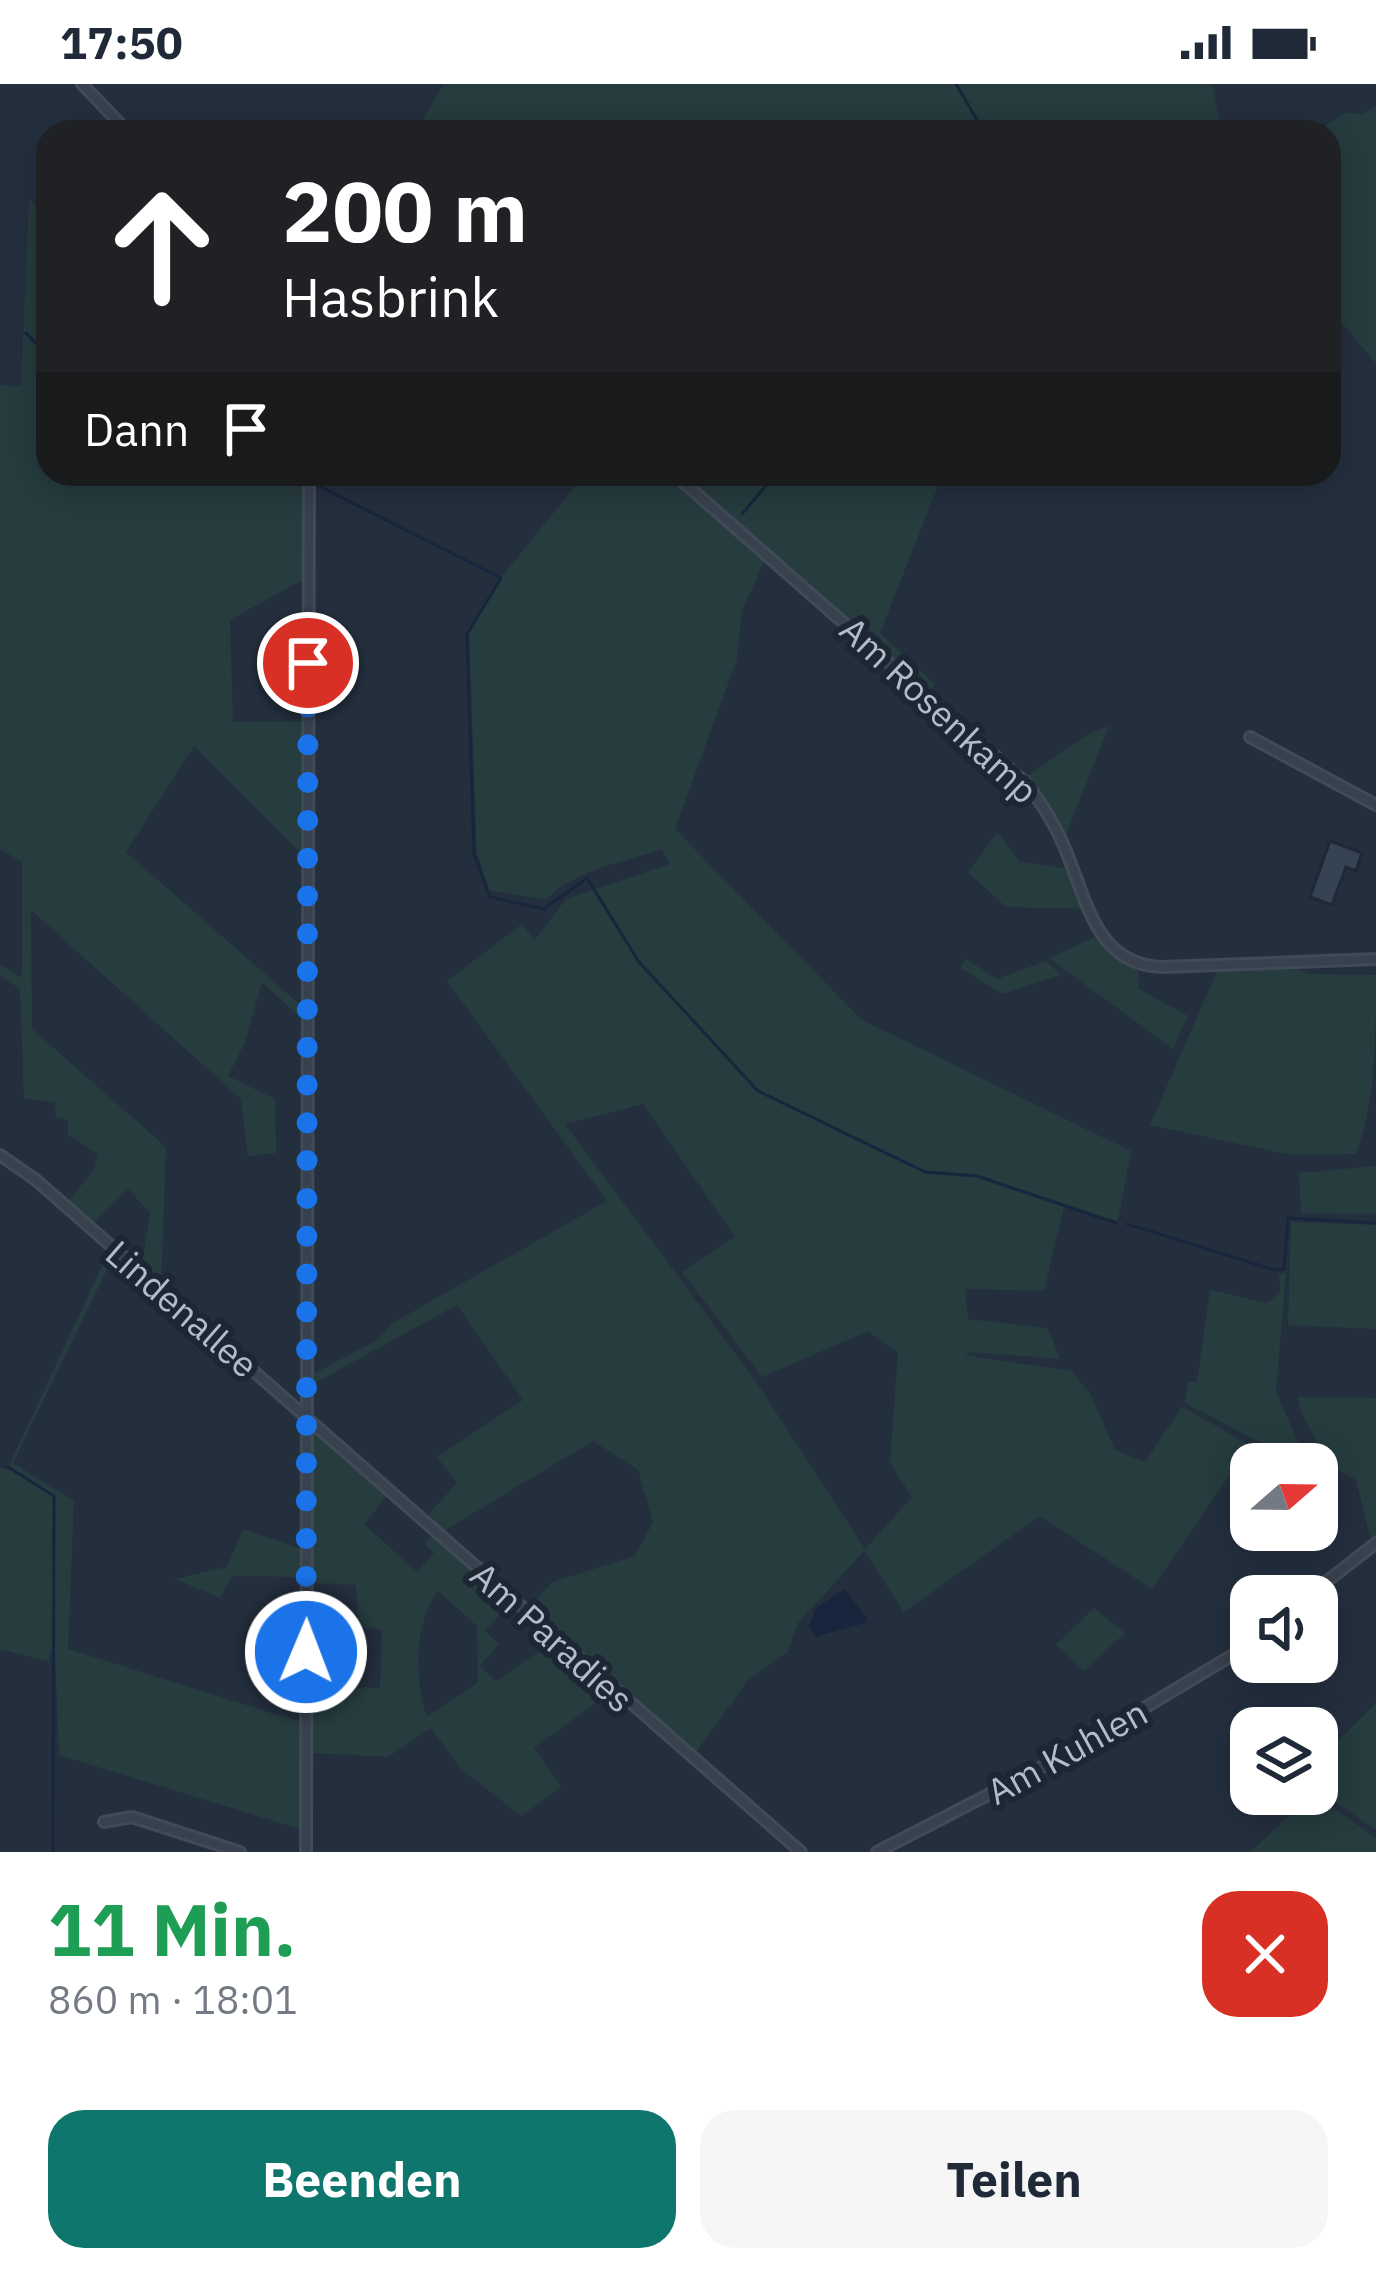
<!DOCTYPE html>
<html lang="de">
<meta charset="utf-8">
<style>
:root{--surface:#fff;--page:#f6f6f7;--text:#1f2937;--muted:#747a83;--accent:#0f766e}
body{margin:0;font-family:"IBM Plex Sans",sans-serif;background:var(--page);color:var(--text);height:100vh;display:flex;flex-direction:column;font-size:45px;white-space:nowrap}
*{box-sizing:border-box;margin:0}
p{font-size:39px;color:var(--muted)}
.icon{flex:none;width:66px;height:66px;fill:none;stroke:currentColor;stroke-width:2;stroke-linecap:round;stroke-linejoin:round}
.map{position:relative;height:1768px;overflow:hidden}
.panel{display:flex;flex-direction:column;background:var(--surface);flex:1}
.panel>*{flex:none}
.hud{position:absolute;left:36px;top:36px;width:1305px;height:366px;border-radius:36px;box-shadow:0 6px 30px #0003;background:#202124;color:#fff;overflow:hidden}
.needle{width:78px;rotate:70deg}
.controls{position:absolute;left:1230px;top:1359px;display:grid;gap:24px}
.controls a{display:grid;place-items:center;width:108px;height:108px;border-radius:24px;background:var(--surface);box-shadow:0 6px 30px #0003;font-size:60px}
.pin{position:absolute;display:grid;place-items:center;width:102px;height:102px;color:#fff;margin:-51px;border:6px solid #fff;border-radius:50%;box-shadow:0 3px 12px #0007}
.me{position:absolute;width:132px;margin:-66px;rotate:1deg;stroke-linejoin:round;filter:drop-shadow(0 0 9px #0008)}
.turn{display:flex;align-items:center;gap:42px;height:252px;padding:0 48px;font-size:54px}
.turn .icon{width:156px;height:156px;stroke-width:2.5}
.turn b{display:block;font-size:84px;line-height:102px}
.then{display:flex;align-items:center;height:114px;padding:0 48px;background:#0003;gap:24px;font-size:45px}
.round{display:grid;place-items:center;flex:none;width:126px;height:126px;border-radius:36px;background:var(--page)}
.headline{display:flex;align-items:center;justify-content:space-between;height:204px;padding:0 48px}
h1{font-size:72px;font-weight:700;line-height:90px;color:#1e9e55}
.primary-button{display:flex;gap:24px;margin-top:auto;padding:24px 48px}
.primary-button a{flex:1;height:138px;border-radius:36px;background:var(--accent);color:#fff;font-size:48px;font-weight:700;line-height:138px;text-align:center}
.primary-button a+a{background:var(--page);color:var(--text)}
.status{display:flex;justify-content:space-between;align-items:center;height:84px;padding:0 60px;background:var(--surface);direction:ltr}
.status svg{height:33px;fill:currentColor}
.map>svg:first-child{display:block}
</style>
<div class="status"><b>17:50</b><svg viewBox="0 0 49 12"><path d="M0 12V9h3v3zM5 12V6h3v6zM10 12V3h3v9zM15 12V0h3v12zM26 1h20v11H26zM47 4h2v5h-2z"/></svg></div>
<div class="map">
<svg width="1376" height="1768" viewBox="0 0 1376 1768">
<rect width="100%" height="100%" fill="#242f3e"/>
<g fill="#263c3f" fill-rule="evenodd">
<polygon points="444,0 1212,0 1222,48 989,48 984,42 982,48 415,48"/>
<polygon points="1376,22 1376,279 1329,224 1329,48 1317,48 1344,29 1364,30"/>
<polygon points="29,115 48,133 48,390 302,390 302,496 230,536 233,638 304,637 306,774 194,662 126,768 304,924 304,937 262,898 245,958 228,992 275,1015 276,1069 248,1072 241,1015 31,826 32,945 166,1063 161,1201 141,1185 150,1129 128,1105 93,1140 68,1117 94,1086 98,1071 68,1050 68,1036 56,1033 55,1018 24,1015 20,905 0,892 0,881 22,894 22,778 0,765 0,301 21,303"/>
<path d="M 585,390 L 926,390 L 940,397 L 880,549 L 935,600 L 930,608 L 723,432 L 765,475 L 742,527 L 737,575 L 675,745 L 862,936 L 1131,1067 L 1118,1137 L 1064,1123 L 1044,1207 L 965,1205 L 968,1235 L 1048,1244 L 1060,1275 L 970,1268 L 964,1271 L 1072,1287 L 1091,1311 L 1115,1366 L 1145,1378 L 1182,1323 L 1250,1361 L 1152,1505 L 1040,1432 L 904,1528 L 864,1467 L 798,1539 L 788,1568 L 748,1596 L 693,1672 L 528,1525 L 552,1498 L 635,1472 L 653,1438 L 638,1386 L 593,1357 L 444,1447 L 427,1432 L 457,1399 L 437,1373 L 523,1316 L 457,1221 L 313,1300 L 313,1290 L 377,1256 L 393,1239 L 607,1117 L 447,897 L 522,840 L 535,856 L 566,815 L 670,780 L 662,765 C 625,778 573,786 546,816 L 489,806 L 477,768 L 469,550 L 503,491 ZM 643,1020 L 735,1153 L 682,1188 L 762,1293 L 868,1247 L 898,1269 L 890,1379 L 912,1413 L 865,1465 L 755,1296 L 565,1040 Z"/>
<polygon points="1109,642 1065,753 1027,692 1090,649"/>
<polygon points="997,748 1020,778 1070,785 1084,825 1006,823 968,788"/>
<polygon points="1095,853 1138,887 1139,905 1188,932 1173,965 1049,874"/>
<polygon points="966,875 997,895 1046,877 1061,891 1002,910 960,884"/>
<path d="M 1294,881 L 1307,890 L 1376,891 C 1376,945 1376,1026 1355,1070 L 1291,1071 L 1150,1041 L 1218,885 Z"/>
<polygon points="1376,1082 1376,1130 1301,1129 1299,1089"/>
<polygon points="1291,1138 1376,1141 1376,1245 1288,1241"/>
<polygon points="108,1169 113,1173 13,1379 74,1417 68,1565 301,1638 303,1746 59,1671 55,1569 50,1568 49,1578 0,1565 0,1383 7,1386"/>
<polygon points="1286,1188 1276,1308 1299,1360 1273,1365 1185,1319 1188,1298 1197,1298 1210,1206 1267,1219 1280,1208 1279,1190"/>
<path d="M 1298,1313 L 1376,1314 L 1376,1454 L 1371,1456 L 1356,1396 L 1327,1380 C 1320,1354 1300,1339 1298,1313 Z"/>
<path d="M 311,1343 L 388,1411 L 364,1440 L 417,1488 L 434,1469 L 425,1460 L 432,1451 L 508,1522 L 485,1547 L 499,1560 L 480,1582 L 496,1597 L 550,1560 L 607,1610 L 534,1664 L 562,1703 L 521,1732 L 460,1684 L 431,1644 L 388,1673 L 311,1669 L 311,1602 L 380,1604 L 382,1546 L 358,1543 L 356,1501 L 310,1499 ZM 438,1507 L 477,1542 L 478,1598 L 427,1633 C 414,1596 414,1539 438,1507 Z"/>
<polygon points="243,1445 301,1465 302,1493 232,1492 220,1514 175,1495 227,1483"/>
<polygon points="1094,1524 1125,1549 1084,1587 1056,1561"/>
<polygon points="1376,1619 1376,1746 1317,1705 1317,1678"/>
<polygon points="1313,1710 1376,1754 1376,1768 1250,1768"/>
</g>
<polygon fill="#17263c" points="844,1505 867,1534 865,1539 815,1553 809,1542 816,1524"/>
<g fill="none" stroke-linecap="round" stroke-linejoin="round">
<g stroke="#17263c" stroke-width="3">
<polyline points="956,0 984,48"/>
<polyline points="26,249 48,272"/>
<polyline points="302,390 304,392"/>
<polyline points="315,400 501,494 467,550 474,770 490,813 544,825 587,794 639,878 758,1007 925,1088 977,1092 1116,1139"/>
<polyline points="742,430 776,390"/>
<polyline points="1127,1140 1275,1186 1284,1185 1288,1134 1376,1139"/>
<polyline points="8,1383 54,1412 53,1768"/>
<polyline points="1011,1706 1116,1649"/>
</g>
</g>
<polygon fill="#364354" stroke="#1f2835" stroke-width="3" points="1330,757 1362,769 1356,787 1346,783 1332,821 1310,813"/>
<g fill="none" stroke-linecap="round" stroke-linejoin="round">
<defs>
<g id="street">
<polyline points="82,0 128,48"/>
<path d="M 674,390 L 1026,699 C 1043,721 1058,745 1068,772 C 1088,822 1099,882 1163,883 L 1376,875"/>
<polyline points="1250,653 1376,721"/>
<polyline points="0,1071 36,1096 801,1768"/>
<polyline points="1308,1512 1376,1459"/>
<polyline points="104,1738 132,1733 240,1768"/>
<polyline points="306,1768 309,390"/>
<polyline points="877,1768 1071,1668 1251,1560"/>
</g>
</defs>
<use href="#street" stroke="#414a57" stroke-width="14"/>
<use href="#street" stroke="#38414e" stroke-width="8"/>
</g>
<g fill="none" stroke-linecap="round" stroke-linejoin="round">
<polyline stroke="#1a73e8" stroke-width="21" stroke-dasharray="0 37.8" points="306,1568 308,579"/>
</g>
<g text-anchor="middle" stroke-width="12" stroke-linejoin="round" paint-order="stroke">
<g font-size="36" fill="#b4bcc9" stroke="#1d2633">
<text transform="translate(939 626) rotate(43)" y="13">Am Rosenkamp</text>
<text transform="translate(182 1225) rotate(41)" y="13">Lindenallee</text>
<text transform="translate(552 1553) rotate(42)" y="13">Am Paradies</text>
<text transform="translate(1067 1668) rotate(-29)" y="13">Am Kuhlen</text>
</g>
</g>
</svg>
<div class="controls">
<a><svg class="needle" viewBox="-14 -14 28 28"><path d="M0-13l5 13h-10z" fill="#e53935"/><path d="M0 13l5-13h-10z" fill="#747a83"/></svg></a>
<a><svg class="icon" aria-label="sound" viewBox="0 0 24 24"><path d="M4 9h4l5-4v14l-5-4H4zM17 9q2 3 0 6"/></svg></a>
<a><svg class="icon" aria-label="layers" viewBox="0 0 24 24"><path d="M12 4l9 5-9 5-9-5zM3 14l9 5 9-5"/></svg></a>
</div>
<div class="pin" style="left:308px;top:579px;background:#d93025"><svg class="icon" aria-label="arrive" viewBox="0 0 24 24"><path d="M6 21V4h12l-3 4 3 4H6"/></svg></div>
<svg class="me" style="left:306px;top:1568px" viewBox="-20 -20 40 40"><circle r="17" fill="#1a73e8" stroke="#fff" stroke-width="3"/><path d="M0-11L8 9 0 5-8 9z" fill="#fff"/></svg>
<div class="hud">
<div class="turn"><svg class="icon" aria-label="ahead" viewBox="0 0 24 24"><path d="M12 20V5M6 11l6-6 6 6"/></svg><div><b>200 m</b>Hasbrink</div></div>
<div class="then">Dann<svg class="icon" aria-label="arrive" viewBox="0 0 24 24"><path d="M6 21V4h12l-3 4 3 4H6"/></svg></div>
</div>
</div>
<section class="panel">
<div class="headline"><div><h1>11 Min.</h1><p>860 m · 18:01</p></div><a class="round" style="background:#d93025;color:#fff"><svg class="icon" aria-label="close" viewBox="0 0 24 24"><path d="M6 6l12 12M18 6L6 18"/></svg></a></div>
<div class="primary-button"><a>Beenden</a><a>Teilen</a></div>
</section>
